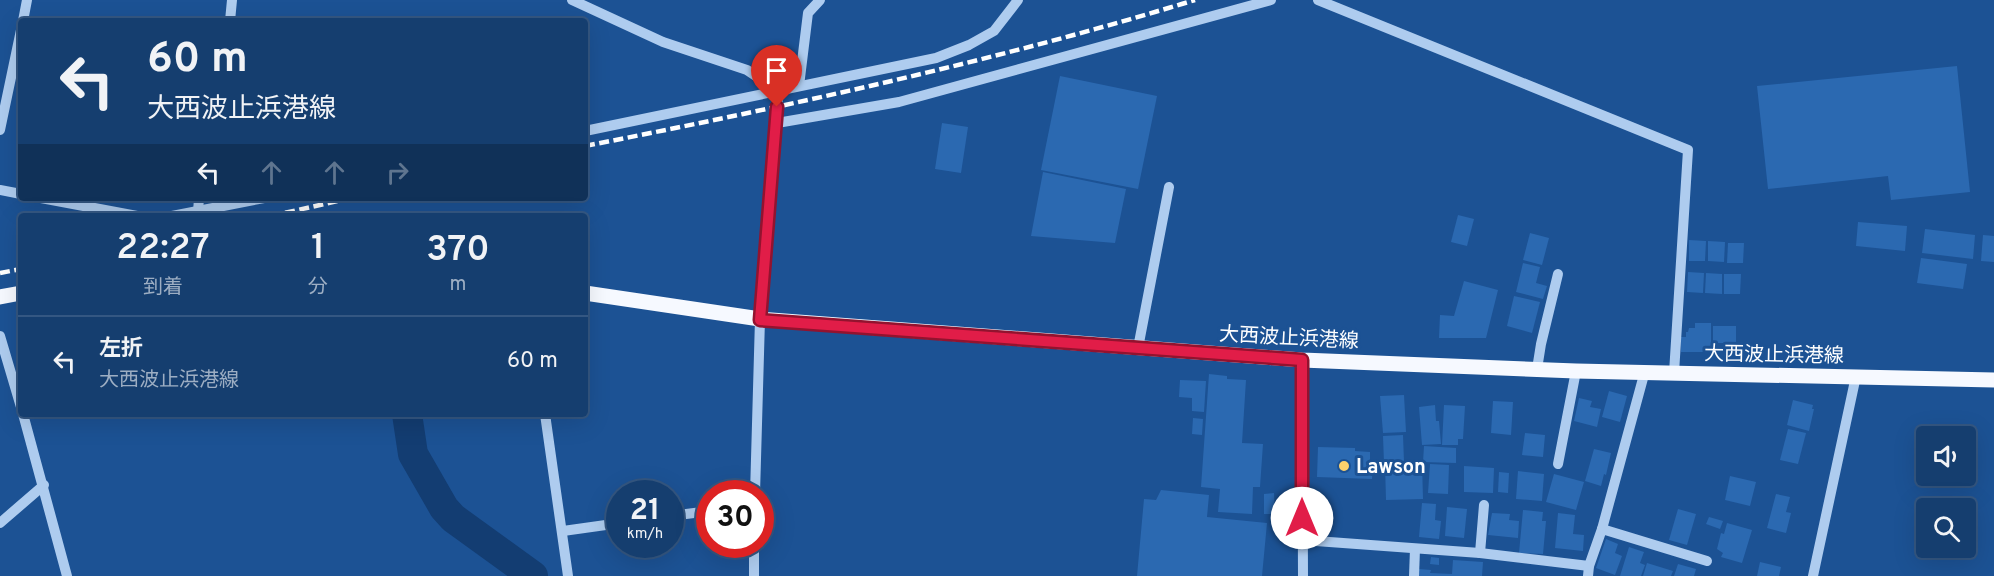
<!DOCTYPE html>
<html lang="ja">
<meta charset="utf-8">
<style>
:root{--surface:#153e6f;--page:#224977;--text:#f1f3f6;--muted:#9daec3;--line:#345782}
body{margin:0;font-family:Overpass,"Noto Sans JP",sans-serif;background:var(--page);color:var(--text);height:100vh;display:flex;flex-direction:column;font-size:22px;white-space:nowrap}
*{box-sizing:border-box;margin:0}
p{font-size:20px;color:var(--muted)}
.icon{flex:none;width:33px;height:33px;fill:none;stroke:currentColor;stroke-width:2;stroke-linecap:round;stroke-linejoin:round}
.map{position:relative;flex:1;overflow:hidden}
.drawer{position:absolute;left:18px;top:213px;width:570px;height:204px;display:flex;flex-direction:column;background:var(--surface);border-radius:6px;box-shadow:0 6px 24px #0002,0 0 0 2px var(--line)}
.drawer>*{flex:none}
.top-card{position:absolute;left:18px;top:18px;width:570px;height:183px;border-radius:6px;box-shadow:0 6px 24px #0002,0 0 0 2px var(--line);background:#153e6f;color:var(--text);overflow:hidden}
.controls{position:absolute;left:1916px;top:426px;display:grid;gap:12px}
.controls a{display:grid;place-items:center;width:60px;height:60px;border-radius:6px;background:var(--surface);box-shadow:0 6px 24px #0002,0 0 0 2px var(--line);font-size:30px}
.speed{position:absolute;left:606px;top:480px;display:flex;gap:12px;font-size:30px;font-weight:700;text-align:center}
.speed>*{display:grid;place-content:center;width:78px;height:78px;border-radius:50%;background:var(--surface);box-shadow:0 6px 24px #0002,0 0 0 2px var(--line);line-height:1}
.speed small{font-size:15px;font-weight:400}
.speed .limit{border:9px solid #d22;background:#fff;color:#111}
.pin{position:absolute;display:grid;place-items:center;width:51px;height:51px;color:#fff;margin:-62px -26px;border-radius:50% 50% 50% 0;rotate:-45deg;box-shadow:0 0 6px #0007}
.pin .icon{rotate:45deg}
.me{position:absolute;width:66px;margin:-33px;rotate:0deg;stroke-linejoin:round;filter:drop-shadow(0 0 4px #0008)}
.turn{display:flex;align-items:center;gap:21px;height:126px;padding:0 30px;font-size:27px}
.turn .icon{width:78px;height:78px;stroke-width:2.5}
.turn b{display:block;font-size:42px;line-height:51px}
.lanes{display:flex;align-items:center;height:57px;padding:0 30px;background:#0003;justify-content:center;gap:30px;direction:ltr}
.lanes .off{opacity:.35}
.eta{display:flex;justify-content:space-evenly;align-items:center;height:102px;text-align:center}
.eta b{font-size:36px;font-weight:600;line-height:42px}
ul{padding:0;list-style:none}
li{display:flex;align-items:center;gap:18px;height:90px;padding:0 30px;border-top:2px solid var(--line)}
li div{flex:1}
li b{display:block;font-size:22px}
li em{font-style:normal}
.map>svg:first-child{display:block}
</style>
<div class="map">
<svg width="1994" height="576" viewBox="0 0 1994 576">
<rect width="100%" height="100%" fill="#1c5294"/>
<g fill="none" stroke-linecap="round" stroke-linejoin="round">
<polyline stroke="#133d72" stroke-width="30" points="407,414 413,454 444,508 453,518 533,576"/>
</g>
<g fill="#2b69b1">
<polygon points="1957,66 1970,192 1891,200 1888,176 1768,189 1757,86"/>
<polygon points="1060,76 1157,96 1138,189 1041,170"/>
<polygon points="942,123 968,127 961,173 935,169"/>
<polygon points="1043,172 1126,189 1115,243 1031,236"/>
<polygon points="1458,215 1474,219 1467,246 1451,242"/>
<polygon points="1858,222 1907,226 1905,251 1856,246"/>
<polygon points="1925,229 1975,235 1973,259 1922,253"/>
<polygon points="1530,233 1549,238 1542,265 1523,260"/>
<polygon points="1983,235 1994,236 1994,262 1981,261"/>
<polygon points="1689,240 1706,241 1705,261 1689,261"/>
<polygon points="1708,241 1725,242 1724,262 1708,261"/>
<polygon points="1728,243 1744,243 1743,263 1727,263"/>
<polygon points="1921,258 1967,264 1963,289 1917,283"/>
<polygon points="1523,263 1540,267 1536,283 1547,286 1543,299 1516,292"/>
<polygon points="1688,272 1704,273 1703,293 1687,292"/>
<polygon points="1706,273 1722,274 1722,294 1705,293"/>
<polygon points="1724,274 1741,274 1740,294 1724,294"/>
<polygon points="1464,281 1498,290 1486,338 1439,338 1440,315 1454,316"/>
<polygon points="1514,296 1540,302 1532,333 1507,326"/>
<polygon points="1695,323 1711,323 1711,352 1681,352 1681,337 1686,337 1686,332 1688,332 1689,328 1695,328"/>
<rect x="1713" y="326" width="23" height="17"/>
<polygon points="1209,374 1227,376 1227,379 1246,380 1242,443 1263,444 1260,487 1253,487 1252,514 1218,512 1220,489 1201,487"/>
<polygon points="1180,380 1206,381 1204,412 1192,411 1192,398 1179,397"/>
<polygon points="1609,391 1627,396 1620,422 1602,417"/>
<polygon points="1404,395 1406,432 1383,433 1380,396"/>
<polygon points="1579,398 1592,401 1590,407 1601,409 1597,427 1574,421"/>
<polygon points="1793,400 1813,405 1812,409 1814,409 1809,431 1787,425"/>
<polygon points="1493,401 1513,402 1511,435 1491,433"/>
<polygon points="1435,405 1436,421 1439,421 1441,444 1422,445 1419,407"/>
<polygon points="1444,405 1465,406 1463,439 1458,439 1458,445 1442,445"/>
<polygon points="1193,418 1203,419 1202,435 1192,434"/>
<polygon points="1788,429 1806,433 1798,464 1780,460"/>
<polygon points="1525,433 1545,435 1543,457 1522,455"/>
<polygon points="1403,435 1404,462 1384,463 1383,436"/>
<polygon points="1424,446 1456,448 1456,463 1423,462"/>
<polygon points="1318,447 1355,448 1355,451 1370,452 1370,463 1373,463 1372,479 1317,477"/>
<polygon points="1594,449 1611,453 1606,475 1604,474 1601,486 1585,481"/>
<polygon points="1422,463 1423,499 1386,500 1385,464"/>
<polygon points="1430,464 1449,465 1448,494 1428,493"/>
<polygon points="1464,466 1494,468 1493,493 1464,492"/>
<polygon points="1518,471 1544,474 1542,501 1516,499"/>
<polygon points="1499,472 1509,473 1508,493 1498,492"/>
<polygon points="1554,474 1584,482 1576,510 1546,502"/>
<polygon points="1730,476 1756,482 1750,506 1725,500"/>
<polygon points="1161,490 1209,495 1207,517 1267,523 1262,576 1137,576 1144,499 1156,500"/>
<polygon points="1274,493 1275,514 1264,514 1264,494"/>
<polygon points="1776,494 1790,497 1786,512 1791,513 1786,533 1767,528"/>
<polygon points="1422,503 1436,504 1435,520 1441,521 1439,539 1419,537"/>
<polygon points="1447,507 1467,509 1464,538 1445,536"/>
<polygon points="1678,509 1696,514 1687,545 1669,540"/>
<polygon points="1523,510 1543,512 1542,521 1546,521 1543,554 1519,553"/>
<polygon points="1492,513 1510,514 1509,520 1519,521 1518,538 1488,535"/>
<polygon points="1558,513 1575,515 1573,534 1584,535 1583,551 1555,548"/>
<polygon points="1709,517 1723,521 1720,529 1706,524"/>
<polygon points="1727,523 1752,530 1742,563 1721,557 1723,553 1717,549 1721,533 1724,534"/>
<polygon points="1606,539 1618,544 1615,553 1622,556 1615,575 1596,568"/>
<polygon points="1629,547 1644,552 1640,563 1645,565 1641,576 1620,576"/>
<polygon points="1431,557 1439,558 1439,565 1430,564"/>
<polygon points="1453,560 1483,562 1482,576 1418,576 1419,569 1431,570 1430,573 1452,574"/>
<polygon points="1760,562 1781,567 1779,576 1757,576"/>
<polygon points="1647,563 1673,571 1671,576 1643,576"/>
<polygon points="1678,564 1696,569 1694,576 1674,576"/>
</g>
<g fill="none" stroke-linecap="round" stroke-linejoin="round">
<g stroke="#aeccef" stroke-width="10">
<polyline points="572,0 663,42 747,70 778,91"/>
<polyline points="1318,0 1688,150 1674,373"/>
<polyline points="23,21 27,0"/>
<polyline points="230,21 232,0"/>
<polyline points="799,86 808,13 820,0"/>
<polyline points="777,123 899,102 1271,0"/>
<polyline points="0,130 21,30"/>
<polyline points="585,131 936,58 969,45 994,31 1018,0"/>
<polyline points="0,190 21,194"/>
<polyline points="41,198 137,216"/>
<polyline points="198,212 199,198"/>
<polyline points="172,216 264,198"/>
<polyline points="0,336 21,407"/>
<polyline points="1138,348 1169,187"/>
<polyline points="1302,360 1303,576"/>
<polyline points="1537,369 1541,344 1558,274"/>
<polyline points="23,414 67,576"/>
<polyline points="545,414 568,576"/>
<polyline points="1558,464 1576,371"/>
<polyline points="755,494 760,319 777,123 778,91"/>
<polyline points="670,516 710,511"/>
<polyline points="0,523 44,485"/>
<polyline points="1602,529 1707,561"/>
<polyline points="563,531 620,523"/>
<polyline points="1302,540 1480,553 1589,566"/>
<polyline points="1480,553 1484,505"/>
<polyline points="754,576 754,544"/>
<polyline points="1414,576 1415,549"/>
<polyline points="1588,576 1589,566 1602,529 1645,371"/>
<polyline points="1813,576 1856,376"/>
</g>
<g stroke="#f6f9ff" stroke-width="15">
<polyline points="585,293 760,319 1302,360 1576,371 1994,380"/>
<polyline points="0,297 21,293"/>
</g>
<g stroke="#fff" stroke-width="4.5" stroke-dasharray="10 4.5" stroke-linecap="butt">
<path d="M 585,146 C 790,106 995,61 1195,0"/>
<polyline points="271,216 351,198"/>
<polyline points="0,273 21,269"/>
</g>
</g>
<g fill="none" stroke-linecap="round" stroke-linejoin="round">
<defs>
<polyline id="route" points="777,107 760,320 1302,360 1302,518"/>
</defs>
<use href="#route" stroke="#92132f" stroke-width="15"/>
<use href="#route" stroke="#e11d48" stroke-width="10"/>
</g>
<circle fill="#ffd26c" stroke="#1c5294" stroke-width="2" cx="1344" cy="466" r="6"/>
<g text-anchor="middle" stroke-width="6" stroke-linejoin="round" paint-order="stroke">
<g font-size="20" fill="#fff" stroke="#1c5294">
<text transform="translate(1289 337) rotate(3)" y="7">大西波止浜港線</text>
<text transform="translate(1774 354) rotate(1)" y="7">大西波止浜港線</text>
</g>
<g font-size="20" font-weight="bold" fill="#fff" stroke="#1c5294" text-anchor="start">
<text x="1356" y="473">Lawson</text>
</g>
</g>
</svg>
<div class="controls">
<a><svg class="icon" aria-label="sound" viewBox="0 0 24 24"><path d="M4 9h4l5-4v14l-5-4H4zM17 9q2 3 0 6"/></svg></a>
<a><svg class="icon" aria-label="search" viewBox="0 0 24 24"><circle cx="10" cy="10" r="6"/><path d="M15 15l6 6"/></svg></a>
</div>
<div class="speed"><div>21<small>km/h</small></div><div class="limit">30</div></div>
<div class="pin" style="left:777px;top:107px;background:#d93025"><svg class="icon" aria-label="arrive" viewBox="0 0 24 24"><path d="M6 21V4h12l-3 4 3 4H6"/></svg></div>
<svg class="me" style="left:1302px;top:518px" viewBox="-20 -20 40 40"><circle r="19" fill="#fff"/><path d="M0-13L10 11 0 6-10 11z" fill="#e11d48"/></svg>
<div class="top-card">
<div class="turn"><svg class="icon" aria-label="left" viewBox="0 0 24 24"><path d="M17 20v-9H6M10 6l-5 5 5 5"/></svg><div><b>60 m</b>大西波止浜港線</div></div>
<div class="lanes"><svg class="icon" aria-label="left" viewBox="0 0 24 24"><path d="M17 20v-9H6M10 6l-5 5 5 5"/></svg><svg class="icon off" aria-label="ahead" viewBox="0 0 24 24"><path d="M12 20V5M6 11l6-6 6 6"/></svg><svg class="icon off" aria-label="ahead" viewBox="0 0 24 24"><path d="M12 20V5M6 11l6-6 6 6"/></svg><svg class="icon off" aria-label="right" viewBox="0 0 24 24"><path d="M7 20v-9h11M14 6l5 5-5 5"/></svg></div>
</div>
<section class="drawer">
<div class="eta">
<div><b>22:27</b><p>到着</p></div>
<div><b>1</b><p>分</p></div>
<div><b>370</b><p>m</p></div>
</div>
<ul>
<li><svg class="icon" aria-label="left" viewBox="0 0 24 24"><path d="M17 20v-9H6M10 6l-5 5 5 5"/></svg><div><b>左折</b><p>大西波止浜港線</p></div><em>60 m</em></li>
</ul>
</section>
</div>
